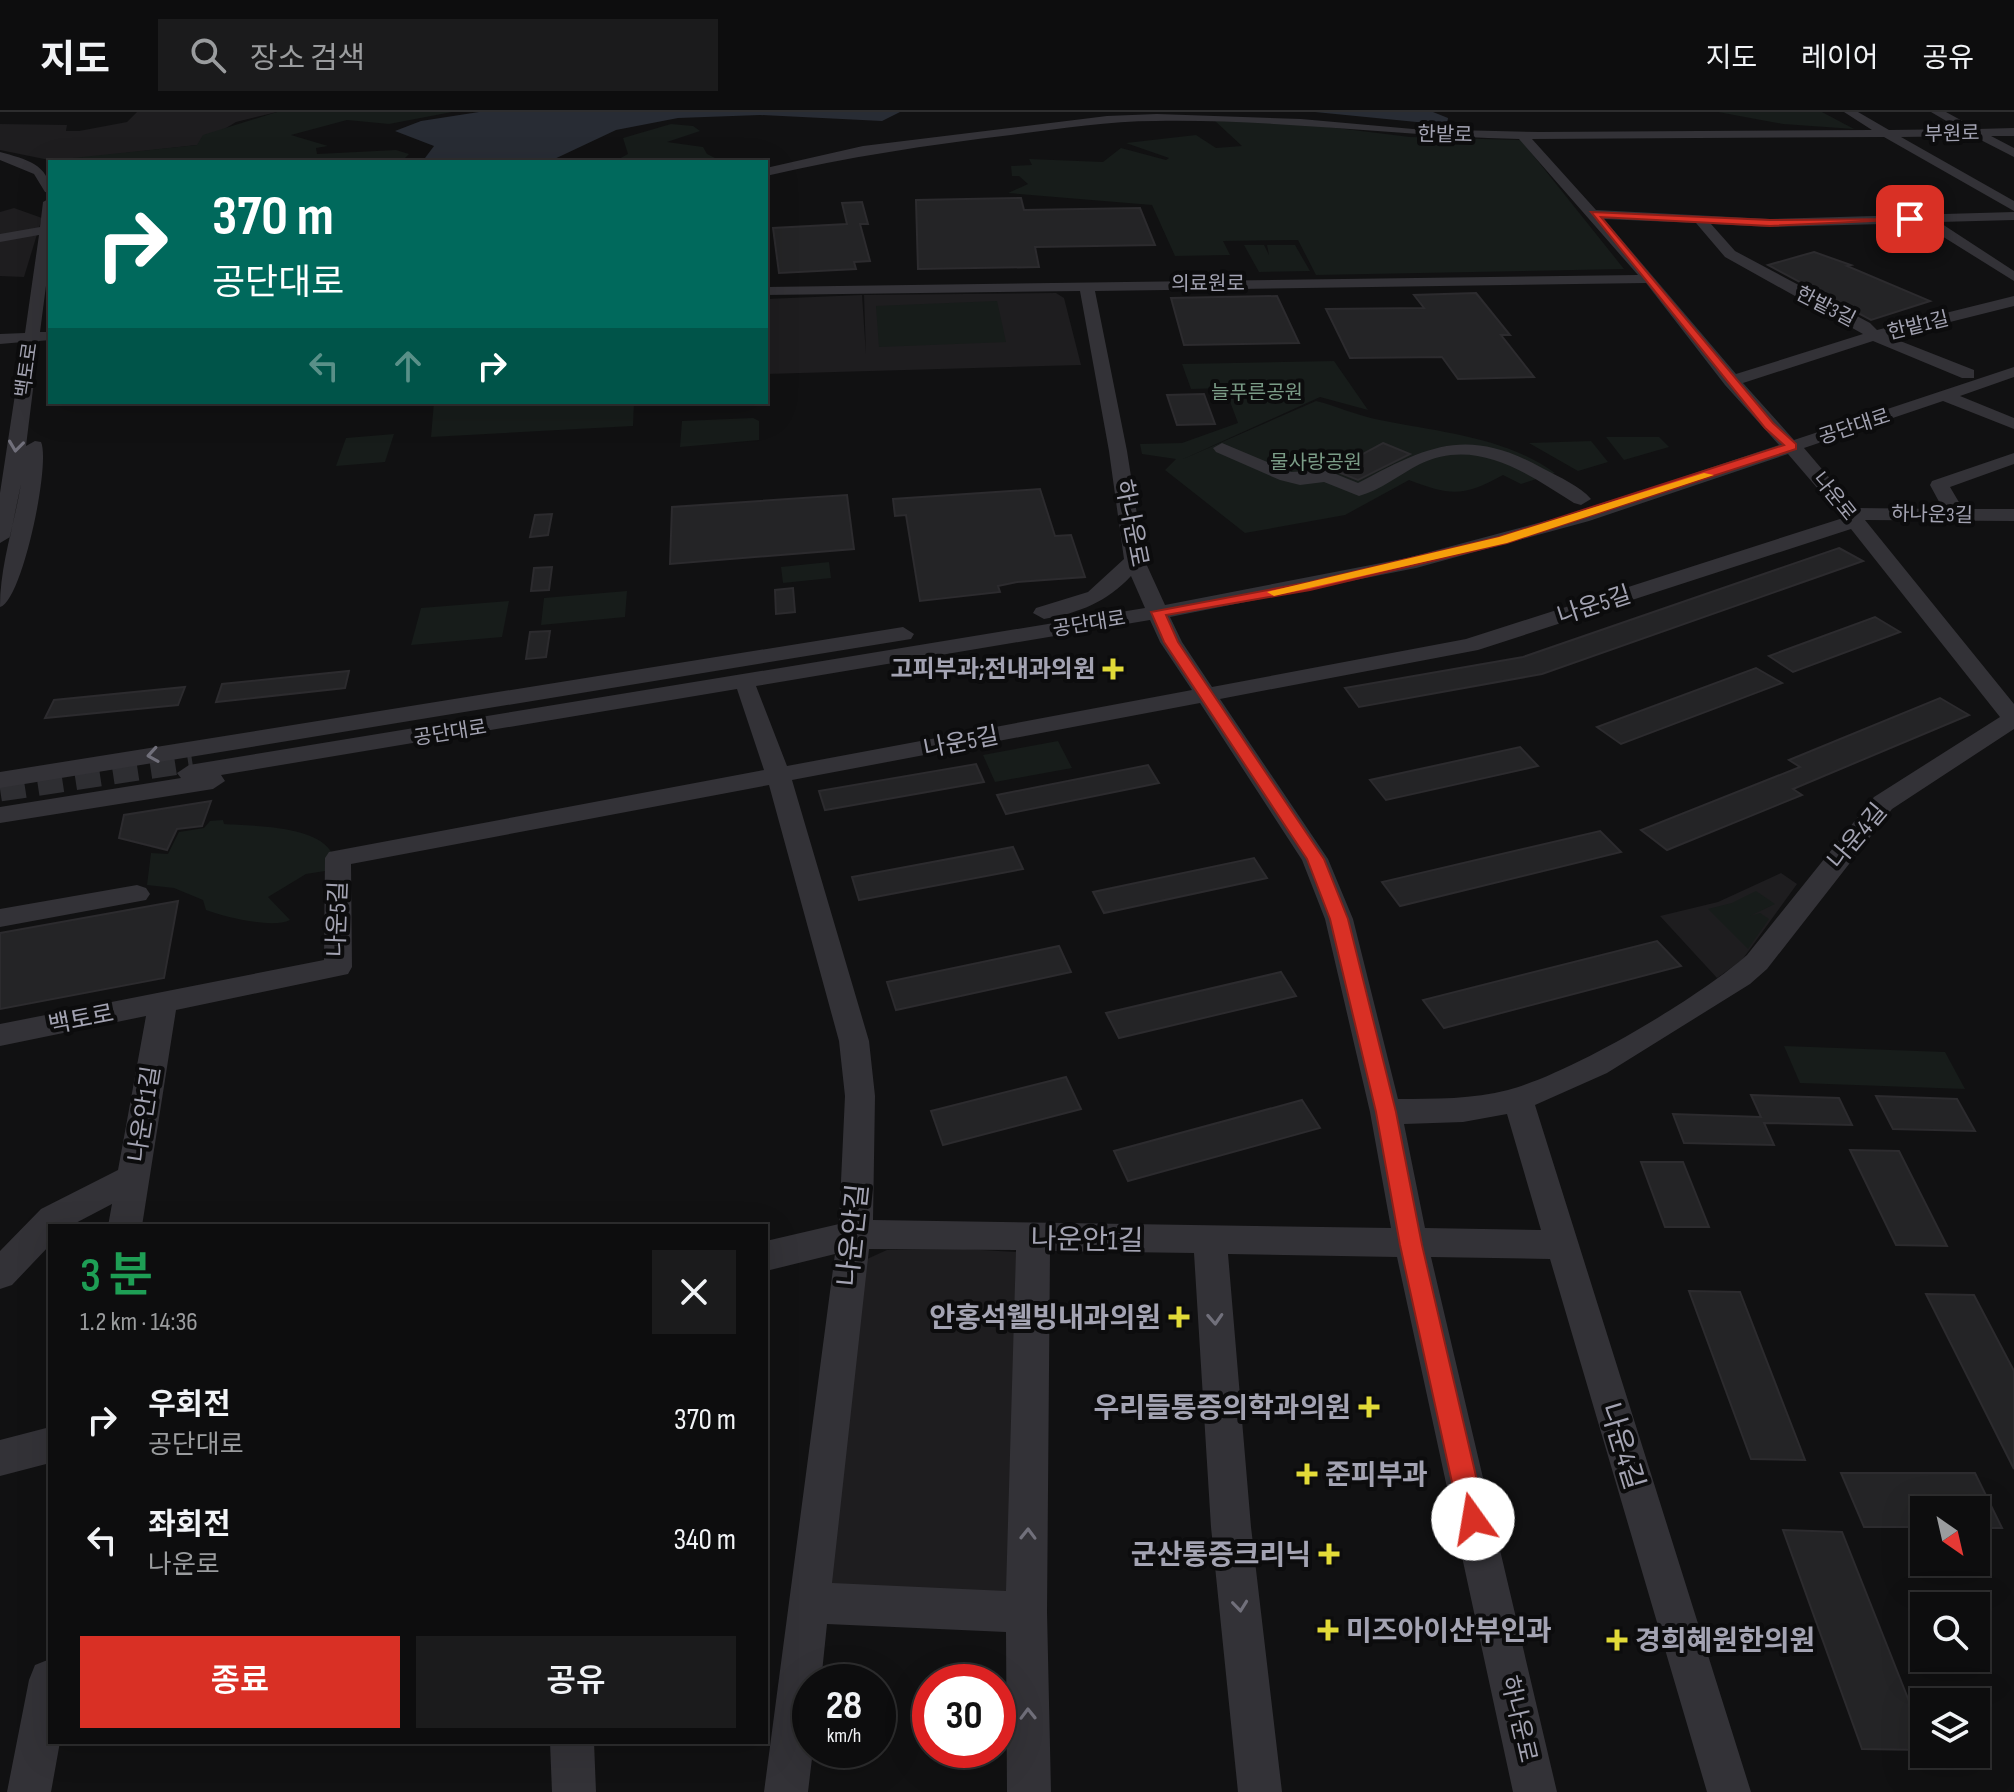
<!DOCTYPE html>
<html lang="ko">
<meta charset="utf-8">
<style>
:root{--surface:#0d0d0e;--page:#1b1b1c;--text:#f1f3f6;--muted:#9a9c9e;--line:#2d2d2e;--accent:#d93025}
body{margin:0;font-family:"Sofia Sans Condensed","Noto Sans KR",sans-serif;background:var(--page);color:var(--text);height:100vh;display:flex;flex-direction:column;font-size:30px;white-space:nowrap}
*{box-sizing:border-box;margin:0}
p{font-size:26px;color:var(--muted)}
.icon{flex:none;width:44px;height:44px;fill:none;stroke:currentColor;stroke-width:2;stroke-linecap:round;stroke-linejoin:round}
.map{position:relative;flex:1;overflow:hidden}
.details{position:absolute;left:48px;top:1112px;width:720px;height:520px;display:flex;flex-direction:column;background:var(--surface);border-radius:0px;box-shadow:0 8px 32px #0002,0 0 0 2px var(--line)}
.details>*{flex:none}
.guide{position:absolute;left:48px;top:48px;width:720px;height:244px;border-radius:0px;box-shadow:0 8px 32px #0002,0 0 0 2px var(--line);background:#00695c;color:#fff;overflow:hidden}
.needle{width:52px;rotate:146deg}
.tools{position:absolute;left:1910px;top:1384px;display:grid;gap:16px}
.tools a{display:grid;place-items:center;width:80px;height:80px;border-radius:0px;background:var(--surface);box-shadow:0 8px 32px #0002,0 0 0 2px var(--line);font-size:40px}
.speed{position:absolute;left:792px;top:1552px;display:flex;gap:16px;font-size:40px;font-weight:700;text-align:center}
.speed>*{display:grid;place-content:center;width:104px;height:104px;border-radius:50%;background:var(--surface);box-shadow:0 8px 32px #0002,0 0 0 2px var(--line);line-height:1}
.speed small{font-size:20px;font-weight:400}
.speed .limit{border:12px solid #d22;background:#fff;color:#111}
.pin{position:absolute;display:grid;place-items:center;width:68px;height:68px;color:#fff;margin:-34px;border-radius:16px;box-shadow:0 4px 12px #0006}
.me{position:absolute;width:88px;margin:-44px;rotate:347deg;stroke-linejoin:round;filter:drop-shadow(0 0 6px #0008)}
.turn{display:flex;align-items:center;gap:28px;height:168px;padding:0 32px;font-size:36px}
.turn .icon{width:104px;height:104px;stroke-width:2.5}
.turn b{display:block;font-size:56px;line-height:68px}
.lanes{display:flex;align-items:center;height:76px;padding:0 32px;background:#0003;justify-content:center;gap:40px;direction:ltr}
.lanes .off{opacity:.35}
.round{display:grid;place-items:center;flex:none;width:84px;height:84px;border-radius:0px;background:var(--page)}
.overview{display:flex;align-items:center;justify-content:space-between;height:136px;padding:0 32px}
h1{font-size:48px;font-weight:600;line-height:60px;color:#1e9e55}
.button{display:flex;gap:16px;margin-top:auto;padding:16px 32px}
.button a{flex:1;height:92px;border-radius:0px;background:var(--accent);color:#fff;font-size:32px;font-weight:600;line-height:92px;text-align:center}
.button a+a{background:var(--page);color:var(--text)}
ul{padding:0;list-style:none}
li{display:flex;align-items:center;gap:24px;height:120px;padding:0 32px}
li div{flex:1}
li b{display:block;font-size:30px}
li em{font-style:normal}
header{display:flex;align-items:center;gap:48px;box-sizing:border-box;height:112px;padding:0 40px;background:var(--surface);border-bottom:2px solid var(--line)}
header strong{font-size:38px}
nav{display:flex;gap:44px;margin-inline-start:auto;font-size:28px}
.search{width:560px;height:72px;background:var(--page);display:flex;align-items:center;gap:20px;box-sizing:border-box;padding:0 28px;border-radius:0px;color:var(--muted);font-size:30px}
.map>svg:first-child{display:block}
</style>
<header>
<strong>지도</strong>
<div class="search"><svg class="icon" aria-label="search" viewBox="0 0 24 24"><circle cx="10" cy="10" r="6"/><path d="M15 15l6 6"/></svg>장소 검색</div>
<nav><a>지도</a><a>레이어</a><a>공유</a></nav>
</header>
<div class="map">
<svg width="2014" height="1680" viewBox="0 0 2014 1680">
<rect width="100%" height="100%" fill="#111112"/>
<g fill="#1e1d1f">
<polygon points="137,0 277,0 236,10 198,33 54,49 0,38 0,12 67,13 66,19 79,19 127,10"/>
<polygon points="14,96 42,106 24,165 0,164 0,100"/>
<polygon points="1056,181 1064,186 1081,253 766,262 766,187 862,183 866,243 864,183"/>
<polygon points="1781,761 1797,772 1742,848 1717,866 1660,804 1718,790"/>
<polygon points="964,1137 1016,1140 1013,1484 834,1481 830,1464 867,1147 887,1138"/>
</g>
<g fill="#171c1a">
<polygon points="277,0 452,0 389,12 347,8 291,23 328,34 316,36 317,42 396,38 409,42 401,50 54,48 197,33 203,23"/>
<polygon points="1718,0 1822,0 1854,17 1783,12"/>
<polygon points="1214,8 1296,11 1410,25 1521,28 1624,157 1316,163 1298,128 1223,129 1230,143 1175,144 1152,93 1008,81 1028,72 1019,64 1012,64 1011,54 1032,53 1029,47 1103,50 1121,36 1166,48 1169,46 1126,31 1196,23 1216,36 1242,34"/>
<polygon points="671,12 693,14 700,19 667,30 703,35 707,42 719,48 613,50 628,42 623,26"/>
<polygon points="1244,133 1264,133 1269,143 1267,133 1295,133 1310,159 1259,160"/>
<polygon points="997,189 1006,230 879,235 876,194"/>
<path d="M 1334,249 L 1368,298 L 1320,285 L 1181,348 L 1316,289 C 1337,294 1358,304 1380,308 C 1439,320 1506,325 1555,361 L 1521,372 L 1503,363 C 1463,385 1451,384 1409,368 L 1345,403 L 1245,421 L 1165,358 L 1176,347 L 1142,342 L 1140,332 L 1182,331 L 1238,311 L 1225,276 L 1191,277 L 1182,252 Z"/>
<polygon points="434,290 634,290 633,314 431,325"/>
<polygon points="753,306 759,309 759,328 680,335 682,309"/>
<polygon points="394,322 385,350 336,354 346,326"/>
<polygon points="1606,325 1659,325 1669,335 1624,348"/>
<polygon points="1591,329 1608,350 1578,359 1529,331"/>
<polygon points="829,450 831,466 783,471 781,455"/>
<polygon points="627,479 625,505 541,513 544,486"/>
<polygon points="509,489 502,525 411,533 421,496"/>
<polygon points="1058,629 1072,656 995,670 983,643"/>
<path d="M 223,708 L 224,712 C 252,714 320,713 333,743 L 325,759 L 306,762 L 268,785 L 290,808 C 273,817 225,805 206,798 L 203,788 L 174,776 L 147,773 L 151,741 L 168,742 L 179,720 L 204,716 L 210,709 Z"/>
<polygon points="1756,779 1775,792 1750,804 1760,801 1769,807 1748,837 1708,797 1732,791"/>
<polygon points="1784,934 1945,940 1965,977 1800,971"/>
</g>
<g fill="#282c34">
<polygon points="479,0 900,0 882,9 760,3 678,6 616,18 548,50 422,50 434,34 395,19 421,9"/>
<polygon points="1315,0 1433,0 1448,6 1447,13"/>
</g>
<g fill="#242426" stroke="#2c2b2e" stroke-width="2">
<polygon points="1021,86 1024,98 1140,96 1155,133 1035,135 1039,155 918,157 916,88"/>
<polygon points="862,90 868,112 860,112 870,149 854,150 856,157 779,161 773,116 847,112 842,91"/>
<polygon points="1814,140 1851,153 1847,154 1930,189 1871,208 1768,153"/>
<polygon points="1476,181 1510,223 1501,223 1534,265 1458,267 1442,245 1350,246 1326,197 1424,196 1414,183"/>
<polygon points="1277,184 1299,231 1184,233 1171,186"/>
<polygon points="1204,282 1215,312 1177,313 1167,283"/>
<polygon points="1383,331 1410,342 1358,368 1333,358"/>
<polygon points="1040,377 1055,424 1071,423 1085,465 1017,470 998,474 1000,480 920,489 906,403 895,404 893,387"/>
<polygon points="847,383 854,437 670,452 672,395"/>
<polygon points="552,402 548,423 530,425 535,403"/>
<polygon points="1839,436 1863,449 1542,562 1359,595 1345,576 1523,545"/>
<polygon points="552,455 549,478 531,479 534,456"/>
<polygon points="793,476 795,500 776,502 775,478"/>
<polygon points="1875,505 1900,520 1793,560 1769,544"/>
<polygon points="550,519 546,545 526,547 530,520"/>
<polygon points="1756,556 1782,571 1621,632 1597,615"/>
<polygon points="349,559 345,576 216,590 222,572"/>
<polygon points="185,575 178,593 45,606 54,588"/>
<polygon points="1940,586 1969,603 1793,677 1802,683 1667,738 1641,718 1800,655 1789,648"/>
<polygon points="1520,635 1538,654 1386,688 1370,668"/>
<polygon points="976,652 984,670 825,698 819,679"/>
<polygon points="1148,653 1159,671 1006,702 997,683"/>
<polygon points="211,689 202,714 177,717 167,738 119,726 124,703"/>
<polygon points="1600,719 1621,740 1400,794 1382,770"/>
<polygon points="1013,735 1023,757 859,788 852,765"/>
<polygon points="1254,746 1267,766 1104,801 1093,780"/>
<polygon points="178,789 164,866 0,897 0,821"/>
<polygon points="1657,829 1681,854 1444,916 1423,888"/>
<polygon points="1059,834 1071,860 896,898 887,870"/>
<polygon points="1281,860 1296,884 1119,926 1106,901"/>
<polygon points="1066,965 1081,997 943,1033 931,999"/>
<polygon points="1751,983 1839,986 1852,1013 1764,1011 1774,1033 1684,1031 1673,1002 1761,1005"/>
<polygon points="1876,984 1957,987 1975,1019 1893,1017"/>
<polygon points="1302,988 1320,1016 1128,1069 1114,1039"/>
<polygon points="1850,1038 1899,1039 1947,1134 1896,1133"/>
<polygon points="1641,1050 1683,1050 1709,1115 1665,1115"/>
<polygon points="1689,1179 1740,1180 1805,1348 1751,1347"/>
<polygon points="1926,1182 1974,1183 2014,1259 2014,1357"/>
<polygon points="1841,1361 1975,1361 2002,1416 1976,1416 1976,1398 1924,1398 1924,1415 1864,1415"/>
<polygon points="1783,1418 1842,1420 1924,1627 1924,1638 1862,1637"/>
</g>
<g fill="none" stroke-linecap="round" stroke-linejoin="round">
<polyline stroke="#2e2e32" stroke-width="25" stroke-dasharray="25 13" stroke-linecap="butt" points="0,677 192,648"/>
<g fill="#333237" fill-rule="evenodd">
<path d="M 1844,0 L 1858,0 L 1889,18 L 1960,17 L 1931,0 L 1946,0 L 1977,17 L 2014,16 L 2014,24 L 1991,24 L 2014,36 L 2014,45 L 1973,24 L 1901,25 L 2014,89 L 2014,99 L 1884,25 L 1532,27 L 1596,98 L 1770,107 L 2014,100 L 2014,108 L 1939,110 L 2014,159 L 2014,169 L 1921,111 L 1770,115 L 1711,112 L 1735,139 L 1870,211 L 1877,218 L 2014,184 L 2014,194 L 1890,225 L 1974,258 L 1974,266 L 1962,266 L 1873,229 L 1743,271 L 1794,328 L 2014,255 L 2014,265 L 1960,284 L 2014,306 L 2014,317 L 1943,289 L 1804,336 L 1855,396 L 1943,397 L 1930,373 L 1932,369 L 2014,341 L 2014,352 L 1950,375 L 1963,397 L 2014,397 L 2014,409 L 1865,408 L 2014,592 L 2014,617 L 1892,697 L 1767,857 L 1750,872 L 1607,961 L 1535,993 L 1751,1680 L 1707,1680 L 1550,1147 L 1431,1145 L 1557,1680 L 1513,1680 L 1397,1145 L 1228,1142 L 1251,1415 L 1282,1680 L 1238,1680 L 1211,1415 L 1194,1141 L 1050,1139 L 1047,1500 L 1051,1680 L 1007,1680 L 1006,1520 L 827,1512 L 821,1570 L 810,1570 L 810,1638 L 813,1638 L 808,1680 L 764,1680 L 835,1142 L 766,1159 L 766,1129 L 839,1112 L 845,984 L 839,929 L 769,673 L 351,752 L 352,855 L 348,862 L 176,898 L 142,1114 L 108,1114 L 112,1092 L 70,1114 L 50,1114 L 50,1133 L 12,1173 L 0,1177 L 0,1139 L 41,1097 L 118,1058 L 146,904 L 0,934 L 0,912 L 324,848 L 325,746 L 329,740 L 764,658 L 737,577 L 221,663 L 225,669 L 213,677 L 0,711 L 0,695 L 181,666 L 177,661 L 189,653 L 1145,496 L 1131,464 C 1107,490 1079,501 1044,507 L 1033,501 L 1036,496 L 1088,480 L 1124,447 L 1109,339 L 1080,179 L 766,183 L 766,175 L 1638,163 L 1519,27 C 1398,24 1277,7 1156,9 C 1107,9 1059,17 1011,23 C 928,33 847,45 766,64 L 766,56 L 863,34 L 1107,4 L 1157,2 L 1301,7 L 1413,17 L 1539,20 L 1872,18 ZM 1604,107 L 1696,111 L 1725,145 L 1863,222 L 1736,262 ZM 1646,171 L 1725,273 L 1779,333 L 1575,401 L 1407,446 L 1165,493 L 1144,447 L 1127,339 L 1095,179 ZM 1788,342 L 1843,406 L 1466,527 L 1212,575 L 1182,530 L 1170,505 L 1416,456 L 1589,409 ZM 1851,417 L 2000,605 L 1874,685 L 1747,843 C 1697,887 1572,961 1508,978 C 1473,987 1435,987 1398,987 L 1353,807 L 1328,747 L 1220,587 L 1478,538 ZM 1150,508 L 1160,530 L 1192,578 L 787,654 L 756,574 ZM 1200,591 L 1302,748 L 1325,807 L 1370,1000 L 1391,1116 L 873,1108 L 875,984 L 869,929 L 792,668 ZM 1507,1002 L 1541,1118 L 1425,1116 L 1404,1012 L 1463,1010 ZM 869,1137 L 1016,1138 L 1006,1479 L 832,1471 Z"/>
<path d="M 0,40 C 25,47 50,52 50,81 L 45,80 L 34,62 L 0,48 Z"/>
<path d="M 50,86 L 50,143 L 40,220 L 50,220 L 50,228 L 39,229 L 26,334 L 35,329 L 41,330 C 51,351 22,490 0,495 C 0,453 14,414 21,372 L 10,425 L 0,431 L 0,381 L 23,230 L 0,232 L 0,222 L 25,221 L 39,123 L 0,130 L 0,122 L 40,115 L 43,90 Z"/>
<path d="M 1222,331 L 1291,360 L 1326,358 L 1358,371 C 1429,333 1468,314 1544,357 C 1559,365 1580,374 1591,387 L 1581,393 L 1574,391 C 1527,361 1476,325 1420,352 C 1400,362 1381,378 1359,384 L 1324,370 L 1300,373 L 1280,368 L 1216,340 L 1213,336 Z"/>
<polygon points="903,515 914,522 911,527 0,676 0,660"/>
<polygon points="137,773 146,776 150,782 146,788 0,815 0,797"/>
<polygon points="50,1315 50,1351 0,1364 0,1328"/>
<polygon points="50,1547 50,1630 60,1630 51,1680 7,1680 29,1568 35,1553"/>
<polygon points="550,1630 594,1630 596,1680 552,1680"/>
</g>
</g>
<defs><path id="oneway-chevron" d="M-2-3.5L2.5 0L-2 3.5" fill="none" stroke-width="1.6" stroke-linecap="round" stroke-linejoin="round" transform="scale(2)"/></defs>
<g stroke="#71707b">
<use href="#oneway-chevron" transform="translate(16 334) rotate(97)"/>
<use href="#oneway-chevron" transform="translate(153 643) rotate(171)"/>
<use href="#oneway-chevron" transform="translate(1215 1207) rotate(87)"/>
<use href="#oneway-chevron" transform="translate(1028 1422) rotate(-89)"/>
<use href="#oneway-chevron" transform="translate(1240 1494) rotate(84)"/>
<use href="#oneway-chevron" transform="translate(1028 1602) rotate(-91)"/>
</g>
<polygon fill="#d93025" stroke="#8d1f18" stroke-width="2" points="1591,100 1770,108 1914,107 1770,114 1601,105 1773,311 1796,332 1796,337 1507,431 1310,478 1166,503 1178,530 1324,747 1348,807 1396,1000 1422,1133 1486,1407 1482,1416 1473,1419 1464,1416 1460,1407 1400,1133 1376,1000 1330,807 1307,747 1164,530 1151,500 1310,470 1499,425 1784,333 1765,316"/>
<polygon fill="#f59e0b" points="1704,361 1714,363 1507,431 1274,484 1267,480 1499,425"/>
<g fill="#e2db38" stroke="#0c0c0d" stroke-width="3">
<path d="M1109 545h8v8h8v8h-8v8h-8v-8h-8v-8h8z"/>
<path d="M1175 1193h8v8h8v8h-8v8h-8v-8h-8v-8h8z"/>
<path d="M1365 1283h8v8h8v8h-8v8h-8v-8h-8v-8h8z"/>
<path d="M1303 1350h8v8h8v8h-8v8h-8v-8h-8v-8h8z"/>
<path d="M1325 1430h8v8h8v8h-8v8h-8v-8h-8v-8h8z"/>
<path d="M1324 1506h8v8h8v8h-8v8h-8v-8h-8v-8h8z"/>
<path d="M1613 1516h8v8h8v8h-8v8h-8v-8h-8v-8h8z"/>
</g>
<g text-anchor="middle" stroke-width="8" stroke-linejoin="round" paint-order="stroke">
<g font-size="20" fill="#a3a3b2" stroke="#0c0c0d">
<text transform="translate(1952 21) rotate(-1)" y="7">부원로</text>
<text transform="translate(1445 22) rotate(1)" y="7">한밭로</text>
<text x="1208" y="178">의료원로</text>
<text transform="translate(1826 194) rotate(27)" y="7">한밭3길</text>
<text transform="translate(1918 213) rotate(-14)" y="7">한밭1길</text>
<text transform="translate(26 258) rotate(-82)" y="7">백토로</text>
<text transform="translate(1854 314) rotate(-18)" y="7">공단대로</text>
<text transform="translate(1835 384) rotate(51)" y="7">나운로</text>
<text transform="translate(1932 402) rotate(1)" y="7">하나운3길</text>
<text transform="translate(1089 511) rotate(-9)" y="7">공단대로</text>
<text transform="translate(450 620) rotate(-9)" y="7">공단대로</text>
</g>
<g font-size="20" fill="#7b9c87" stroke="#0c0c0d">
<text x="1257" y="287">늘푸른공원</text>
<text x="1316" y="357">물사랑공원</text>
</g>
<g font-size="24" fill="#a3a3b2" stroke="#0c0c0d">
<text transform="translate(1132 411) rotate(79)" y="8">하나운로</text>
<text transform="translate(1594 493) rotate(-18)" y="8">나운5길</text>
<text transform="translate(961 630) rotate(-11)" y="8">나운5길</text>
<text transform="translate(1857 724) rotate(-50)" y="8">나운4길</text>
<text transform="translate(337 807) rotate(-88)" y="8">나운5길</text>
<text transform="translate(81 907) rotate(-11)" y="8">백토로</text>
<text transform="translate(144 1002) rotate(-81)" y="8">나운안1길</text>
<text transform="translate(1519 1607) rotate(77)" y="8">하나운로</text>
</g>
<g font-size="24" font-weight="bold" fill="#a3a3b2" stroke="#0c0c0d" text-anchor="end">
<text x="1095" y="565">고피부과;전내과의원</text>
</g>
<g font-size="28" fill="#a3a3b2" stroke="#0c0c0d">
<text transform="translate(852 1123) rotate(-84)" y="10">나운안길</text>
<text transform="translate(1087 1127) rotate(1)" y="10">나운안1길</text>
<text transform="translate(1623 1334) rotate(73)" y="10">나운4길</text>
</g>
<g font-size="28" font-weight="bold" fill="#a3a3b2" stroke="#0c0c0d" text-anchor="end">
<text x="1161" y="1215">안홍석웰빙내과의원</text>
<text x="1351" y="1305">우리들통증의학과의원</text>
<text x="1325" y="1372" text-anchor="start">준피부과</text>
<text x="1311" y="1452">군산통증크리닉</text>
<text x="1346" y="1528" text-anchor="start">미즈아이산부인과</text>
<text x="1635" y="1538" text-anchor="start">경희혜원한의원</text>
</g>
</g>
</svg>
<div class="tools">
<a><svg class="needle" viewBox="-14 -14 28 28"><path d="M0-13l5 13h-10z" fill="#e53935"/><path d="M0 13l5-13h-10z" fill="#9a9c9e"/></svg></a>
<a><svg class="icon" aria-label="search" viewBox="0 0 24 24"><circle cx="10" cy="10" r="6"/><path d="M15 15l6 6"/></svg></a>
<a><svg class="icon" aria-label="layers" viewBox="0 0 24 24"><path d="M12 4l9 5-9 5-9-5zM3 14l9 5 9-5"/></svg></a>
</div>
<div class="speed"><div>28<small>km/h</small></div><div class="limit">30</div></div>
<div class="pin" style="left:1910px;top:107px;background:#d93025"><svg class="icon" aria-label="arrive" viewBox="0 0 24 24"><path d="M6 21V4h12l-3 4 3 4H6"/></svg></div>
<svg class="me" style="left:1473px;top:1407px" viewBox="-20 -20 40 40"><circle r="19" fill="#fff"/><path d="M0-13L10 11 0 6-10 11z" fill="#d93025"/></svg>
<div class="guide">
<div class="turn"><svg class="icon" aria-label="right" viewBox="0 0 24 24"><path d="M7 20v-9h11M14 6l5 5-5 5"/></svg><div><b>370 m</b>공단대로</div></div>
<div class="lanes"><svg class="icon off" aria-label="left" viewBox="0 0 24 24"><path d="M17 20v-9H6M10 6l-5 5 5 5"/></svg><svg class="icon off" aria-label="ahead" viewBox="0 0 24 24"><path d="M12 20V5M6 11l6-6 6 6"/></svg><svg class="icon" aria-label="right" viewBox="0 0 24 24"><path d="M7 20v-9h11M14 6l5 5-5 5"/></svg></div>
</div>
<section class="details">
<div class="overview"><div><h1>3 분</h1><p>1.2 km · 14:36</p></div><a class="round"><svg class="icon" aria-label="close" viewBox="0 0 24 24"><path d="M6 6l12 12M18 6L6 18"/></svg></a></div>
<ul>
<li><svg class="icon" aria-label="right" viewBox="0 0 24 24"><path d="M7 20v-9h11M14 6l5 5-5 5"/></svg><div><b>우회전</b><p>공단대로</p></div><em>370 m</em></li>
<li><svg class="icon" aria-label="left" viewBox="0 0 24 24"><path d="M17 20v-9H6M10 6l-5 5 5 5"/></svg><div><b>좌회전</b><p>나운로</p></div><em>340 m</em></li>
</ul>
<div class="button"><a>종료</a><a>공유</a></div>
</section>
</div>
